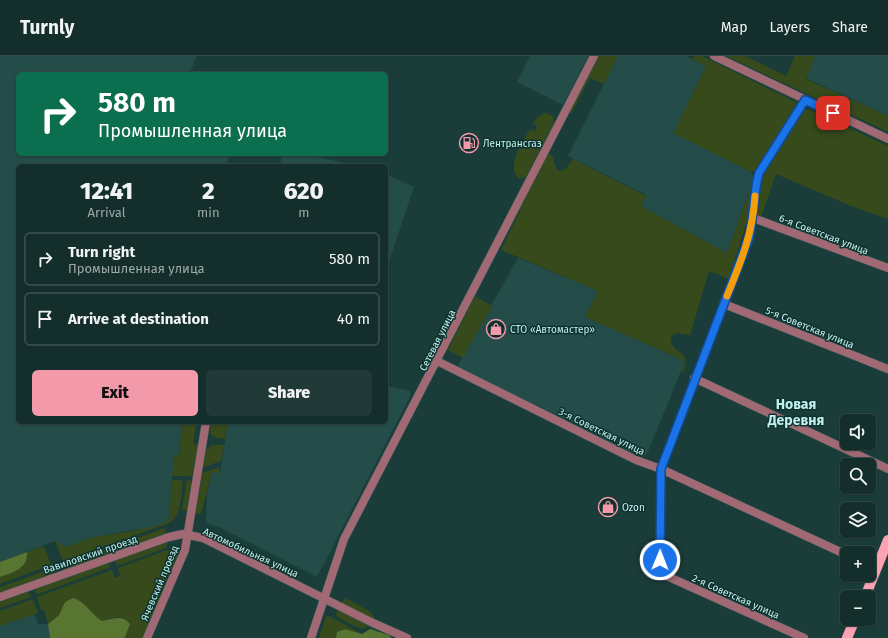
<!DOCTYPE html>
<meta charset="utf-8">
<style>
:root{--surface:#142e2c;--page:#213a38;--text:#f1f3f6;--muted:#9da8a9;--line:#334a48;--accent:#f39aaa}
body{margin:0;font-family:"Fira Sans",sans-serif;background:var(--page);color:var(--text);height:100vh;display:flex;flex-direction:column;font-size:15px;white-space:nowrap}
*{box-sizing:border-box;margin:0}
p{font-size:13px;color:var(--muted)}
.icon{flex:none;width:22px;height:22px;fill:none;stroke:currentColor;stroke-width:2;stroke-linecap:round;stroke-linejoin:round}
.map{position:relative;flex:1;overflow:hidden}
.side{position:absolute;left:16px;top:108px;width:372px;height:260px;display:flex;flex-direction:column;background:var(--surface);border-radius:6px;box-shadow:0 1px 3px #0004,0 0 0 1px var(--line)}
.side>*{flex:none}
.banner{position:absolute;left:16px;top:16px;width:372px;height:84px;border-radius:6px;box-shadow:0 1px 3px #0004,0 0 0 1px var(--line);background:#0b6e4f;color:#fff;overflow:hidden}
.buttons{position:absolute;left:840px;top:358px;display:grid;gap:8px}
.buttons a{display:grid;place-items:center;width:36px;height:36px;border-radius:6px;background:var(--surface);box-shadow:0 1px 3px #0004,0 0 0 1px var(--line);font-size:20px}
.pin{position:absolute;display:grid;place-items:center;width:34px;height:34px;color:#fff;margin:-17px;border-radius:8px;box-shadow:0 2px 6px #0006}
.me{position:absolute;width:44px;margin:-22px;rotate:1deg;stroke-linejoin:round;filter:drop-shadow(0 0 3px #0008)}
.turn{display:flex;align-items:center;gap:14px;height:84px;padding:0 16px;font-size:18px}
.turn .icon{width:52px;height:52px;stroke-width:2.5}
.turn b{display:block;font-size:28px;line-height:34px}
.eta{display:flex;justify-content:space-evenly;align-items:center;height:68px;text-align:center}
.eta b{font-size:24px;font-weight:800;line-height:28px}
.primary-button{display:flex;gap:8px;margin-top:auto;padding:8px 16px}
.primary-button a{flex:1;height:46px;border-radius:6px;background:var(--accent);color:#111;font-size:16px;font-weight:800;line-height:46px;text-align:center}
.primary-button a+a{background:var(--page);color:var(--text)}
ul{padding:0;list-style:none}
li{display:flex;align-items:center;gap:12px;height:54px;margin:0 8px 6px;padding:0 8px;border:2px solid var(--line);border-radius:6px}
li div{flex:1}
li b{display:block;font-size:15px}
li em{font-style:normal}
header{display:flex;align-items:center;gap:24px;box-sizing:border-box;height:56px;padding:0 20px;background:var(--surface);border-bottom:1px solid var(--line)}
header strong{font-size:19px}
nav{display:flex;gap:22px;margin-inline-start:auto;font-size:14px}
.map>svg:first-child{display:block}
</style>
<header>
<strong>Turnly</strong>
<nav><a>Map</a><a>Layers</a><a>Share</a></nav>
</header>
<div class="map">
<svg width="888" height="582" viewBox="0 0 888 582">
<rect width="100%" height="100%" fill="#1a3d3a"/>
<g fill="#244c49">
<polygon points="0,0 197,0 189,18 18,18 18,98 229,98 227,110 18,110 18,366 182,366 179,399 174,400 169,463 164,468 147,473 138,473 87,483 67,491 55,485 0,506"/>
<polygon points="530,0 588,0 563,49 517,26"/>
<polygon points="618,0 686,0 706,9 674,77 751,116 754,122 727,197 641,150 646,139 568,100"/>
<polygon points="815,0 888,0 888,60 806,22"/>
<polygon points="282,98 305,98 358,110 280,110"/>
<polygon points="386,118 414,131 386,214"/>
<polygon points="518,202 598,235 585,261 685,305 647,398 643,401 625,394 623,389 625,384 619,381 617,386 612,387 601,382 599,379 457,311"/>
<polygon points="386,330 411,335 410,341 317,521 221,472 209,468 206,465 207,438 212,416 220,416 228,366 386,366"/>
<polygon points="35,558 38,568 48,568 50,582 0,582 0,570"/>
</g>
<g fill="#364a1b">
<polygon points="598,0 618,0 604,28 590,22 571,58 570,55"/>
<polygon points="695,0 702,0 798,47 797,53 760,112 751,116 673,77 706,10 692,3"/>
<polygon points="726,0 745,0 786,20 795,0 815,0 806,23 888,60 888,76"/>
<path d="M 805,54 L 810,54 L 888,90 L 888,163 L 851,150 L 776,118 L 761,161 L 755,160 C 756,150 756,139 758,129 C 765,104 787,73 805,54 Z"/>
<path d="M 546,57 L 553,60 L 554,66 L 526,121 L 519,123 C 505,110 523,87 530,73 L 535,75 L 537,70 L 533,68 C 536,62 540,58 546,57 Z"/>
<path d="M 547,98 L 552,99 L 557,114 L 560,115 L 566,113 L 573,103 L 646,140 L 641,150 L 727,197 L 754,122 L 749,159 L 729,223 L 709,215 L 690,279 L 677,277 L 671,280 C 670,302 691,289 684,316 L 681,315 L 685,305 L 585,261 L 598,235 L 501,194 Z"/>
<polygon points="475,240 492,250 463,302 448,294"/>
<polygon points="182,366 196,367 193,388 199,389 194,418 191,420 172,420 174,399 179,399"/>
<polygon points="211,366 228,366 225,383 217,382 210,378"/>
<polygon points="212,389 224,389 221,405 204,411 202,409 205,394"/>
<polygon points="220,411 219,417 212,416 201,458 195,457 202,417"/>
<path d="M 172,424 L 181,424 L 183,427 C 181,441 181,460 169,467 L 63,505 L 55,485 L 67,491 C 74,488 81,485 88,483 C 105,478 161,473 169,463 Z"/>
<polygon points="187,424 190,424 193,429 188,456 182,453"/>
<polygon points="165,472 166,479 64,515 60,513 59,510"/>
<polygon points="168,485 166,492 117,510 115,505 117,502"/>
<path d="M 44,490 L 51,509 L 0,528 L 0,521 C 14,516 28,513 27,496 Z"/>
<path d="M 167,494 L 180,494 L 143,582 L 123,582 L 130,568 C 123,558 112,562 102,565 L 94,560 L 84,548 L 65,546 L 59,559 L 48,568 L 44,554 L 41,554 L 37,541 L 112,514 L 115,522 L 120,520 L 118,512 Z"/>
<polygon points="107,506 111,511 36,539 35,532"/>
<polygon points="53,512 53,518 0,538 0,531"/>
<polygon points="27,535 31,541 0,552 0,545"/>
<polygon points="345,542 371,556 376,564 341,548"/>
<polygon points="33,543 38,557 0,570 0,555"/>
<polygon points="338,553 369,570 361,573 337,561 336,557"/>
<polygon points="326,560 329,560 362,578 345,573 337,576 336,582 319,582"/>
</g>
<g fill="#597532">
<path d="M 27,496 C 28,513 14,516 0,521 L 0,506 Z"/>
<path d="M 73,542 C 85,545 91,558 102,565 C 112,563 123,558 130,568 L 125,581 L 123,582 L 50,582 L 48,568 L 59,559 L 65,546 Z"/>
<polygon points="345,573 362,578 370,573 389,579 392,582 336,582 337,576"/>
</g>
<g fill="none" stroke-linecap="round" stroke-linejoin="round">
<defs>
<g id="minor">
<polyline points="714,0 888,83"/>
<polyline points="753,162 888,212"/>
<polyline points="724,248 888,313"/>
<polyline points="437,305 636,404 661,413 847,499"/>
<polyline points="694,322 888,413"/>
<polyline points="0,541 169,481 183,478 203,482 373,567 407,582"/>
<polyline points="147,582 185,494 206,366"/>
<polyline points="311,582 344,483 594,0"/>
<path d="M 804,582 L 660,517 L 661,413 L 749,182 C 754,161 753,138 759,117 L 805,44"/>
</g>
<g id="major">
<polyline points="865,541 888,484"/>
<polyline points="847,582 855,563"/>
</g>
</defs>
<use href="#minor" stroke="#355a56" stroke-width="9"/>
<use href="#major" stroke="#355a56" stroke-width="11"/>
<use href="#minor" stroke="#a16973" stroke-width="8"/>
<use href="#major" stroke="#fda2b2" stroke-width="10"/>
</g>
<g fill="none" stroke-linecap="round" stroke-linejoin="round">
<defs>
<path id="route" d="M 660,504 L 661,413 L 749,182 C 754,161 753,138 759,117 L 805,44 L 833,57"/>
</defs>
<use href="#route" stroke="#114b97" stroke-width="10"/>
<use href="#route" stroke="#1a73e8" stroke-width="7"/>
<path stroke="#f59e0b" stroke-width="7" d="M 727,240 C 741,206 753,176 755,140"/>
</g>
<defs>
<symbol id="fuel-ring" viewBox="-11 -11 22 22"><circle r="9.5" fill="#0f3230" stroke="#f39aaa" stroke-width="1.5"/><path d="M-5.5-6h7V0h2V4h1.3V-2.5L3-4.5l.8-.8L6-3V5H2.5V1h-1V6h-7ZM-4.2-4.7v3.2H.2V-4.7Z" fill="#f39aaa"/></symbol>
<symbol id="shop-ring" viewBox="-11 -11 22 22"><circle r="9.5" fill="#0f3230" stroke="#f39aaa" stroke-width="1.5"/><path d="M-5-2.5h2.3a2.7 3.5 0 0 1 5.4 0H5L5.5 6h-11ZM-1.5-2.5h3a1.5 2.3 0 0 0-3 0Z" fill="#f39aaa"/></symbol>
</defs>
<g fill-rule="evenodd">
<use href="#fuel-ring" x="458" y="76" width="22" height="22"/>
<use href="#shop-ring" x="485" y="262" width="22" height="22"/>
<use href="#shop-ring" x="597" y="440" width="22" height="22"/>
</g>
<g text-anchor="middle" stroke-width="3" stroke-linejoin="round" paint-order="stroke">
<g font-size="10" fill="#c0f1ec" stroke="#0f3230" text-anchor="start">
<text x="483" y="91">Лентрансгаз</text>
<text x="510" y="277">СТО «Автомастер»</text>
<text x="622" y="455">Ozon</text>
</g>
<g font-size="10" fill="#c0f1ec" stroke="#0f3230">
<text transform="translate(824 178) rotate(21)" y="4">6-я Советская улица</text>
<text transform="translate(810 271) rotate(22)" y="4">5-я Советская улица</text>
<text transform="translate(437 284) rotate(-63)" y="4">Сетевая улица</text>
<text transform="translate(602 375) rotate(26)" y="4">3-я Советская улица</text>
<text transform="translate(251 496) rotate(25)" y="4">Автомобильная улица</text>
<text transform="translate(90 498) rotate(-19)" y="4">Вавиловский проезд</text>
<text transform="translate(159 527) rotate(-67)" y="4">Ячевский проезд</text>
<text transform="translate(736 540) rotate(24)" y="4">2-я Советская улица</text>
</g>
<g font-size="14" font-weight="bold" fill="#c0f1ec" stroke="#0f3230">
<text x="796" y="353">Новая<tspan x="796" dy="16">Деревня</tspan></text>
</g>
</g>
</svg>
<div class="buttons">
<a><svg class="icon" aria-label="sound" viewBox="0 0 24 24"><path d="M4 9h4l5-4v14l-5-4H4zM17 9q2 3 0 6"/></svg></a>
<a><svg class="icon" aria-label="search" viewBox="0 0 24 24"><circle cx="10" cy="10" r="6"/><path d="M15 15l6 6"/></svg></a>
<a><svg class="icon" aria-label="layers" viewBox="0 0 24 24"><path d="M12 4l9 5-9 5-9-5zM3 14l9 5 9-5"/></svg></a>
<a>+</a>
<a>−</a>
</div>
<div class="pin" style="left:833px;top:57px;background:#d93025"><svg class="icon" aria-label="arrive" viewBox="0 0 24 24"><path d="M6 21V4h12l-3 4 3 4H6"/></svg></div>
<svg class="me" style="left:660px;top:504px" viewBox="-20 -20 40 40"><circle r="17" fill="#1a73e8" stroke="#fff" stroke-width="3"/><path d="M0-11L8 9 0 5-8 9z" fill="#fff"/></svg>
<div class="banner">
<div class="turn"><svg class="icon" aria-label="right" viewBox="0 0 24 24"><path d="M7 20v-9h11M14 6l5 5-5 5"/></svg><div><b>580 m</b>Промышленная улица</div></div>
</div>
<section class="side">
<div class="eta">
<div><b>12:41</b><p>Arrival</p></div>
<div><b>2</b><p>min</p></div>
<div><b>620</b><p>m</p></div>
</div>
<ul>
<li><svg class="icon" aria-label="right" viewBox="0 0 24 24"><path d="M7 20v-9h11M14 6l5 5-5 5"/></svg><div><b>Turn right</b><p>Промышленная улица</p></div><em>580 m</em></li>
<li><svg class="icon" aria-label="arrive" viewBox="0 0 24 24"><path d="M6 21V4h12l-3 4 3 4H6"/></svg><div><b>Arrive at destination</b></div><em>40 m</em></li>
</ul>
<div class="primary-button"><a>Exit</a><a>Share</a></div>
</section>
</div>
